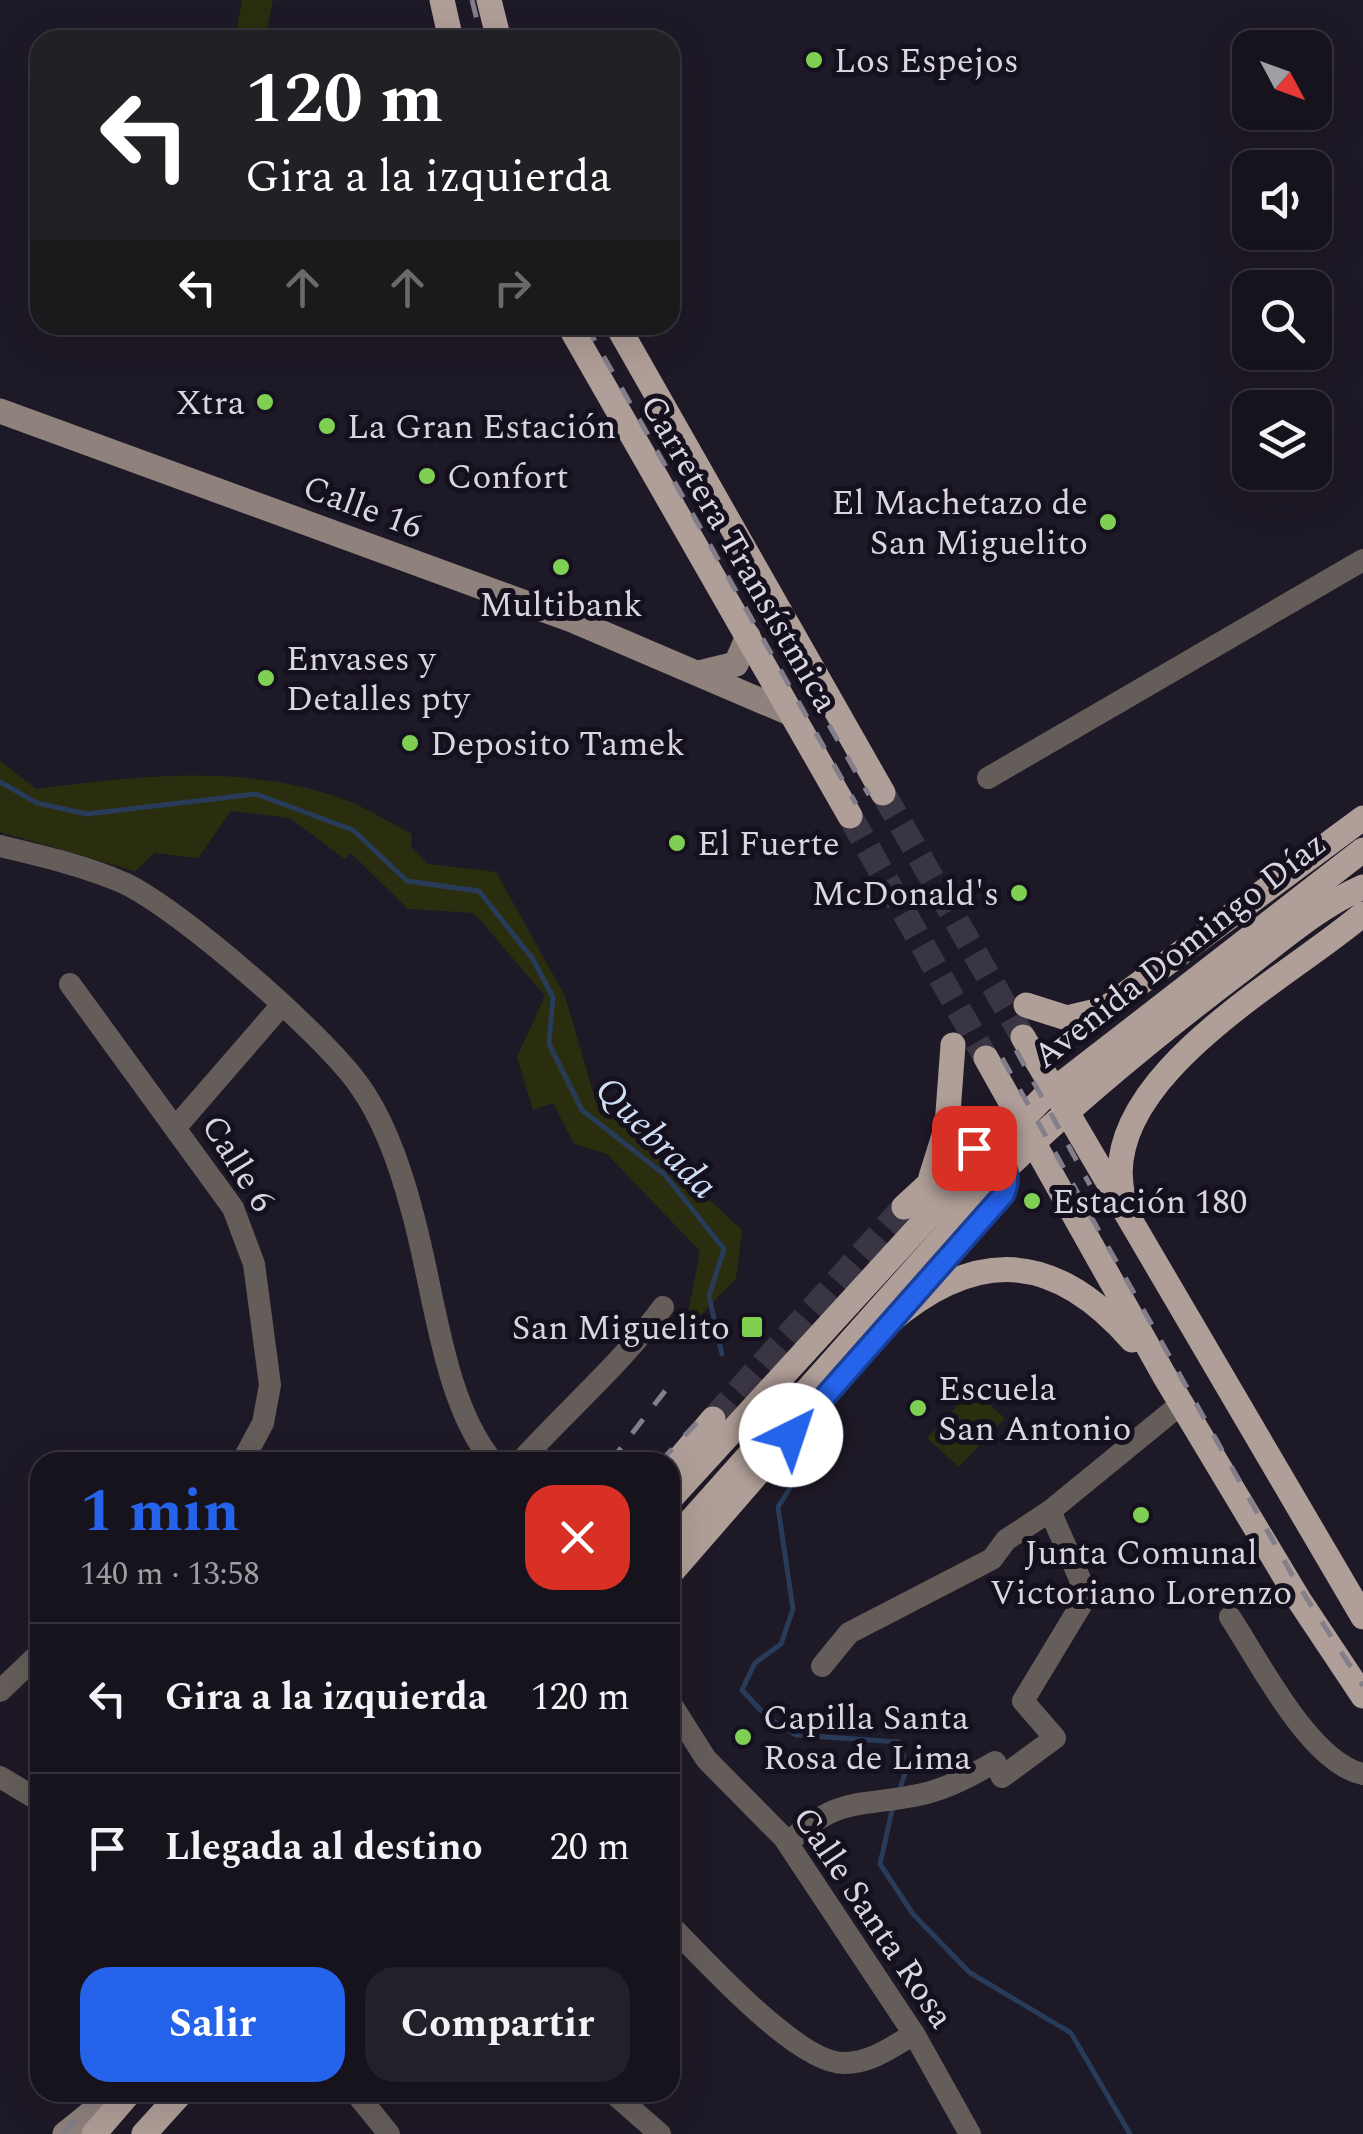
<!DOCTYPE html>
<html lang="es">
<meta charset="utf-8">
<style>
:root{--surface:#16131c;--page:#232029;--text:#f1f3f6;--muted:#9e9ea3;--line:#35323b;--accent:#2563eb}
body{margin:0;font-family:Spectral,serif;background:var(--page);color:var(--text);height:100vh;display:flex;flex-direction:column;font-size:38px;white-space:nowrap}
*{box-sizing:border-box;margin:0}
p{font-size:32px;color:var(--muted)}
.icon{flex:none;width:55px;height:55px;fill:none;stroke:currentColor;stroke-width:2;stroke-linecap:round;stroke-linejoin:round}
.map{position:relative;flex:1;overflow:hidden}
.panel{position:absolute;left:30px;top:1452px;width:650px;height:650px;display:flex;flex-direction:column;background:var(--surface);border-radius:30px;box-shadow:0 10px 40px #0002,0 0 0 2px var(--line)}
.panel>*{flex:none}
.banner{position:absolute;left:30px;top:30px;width:650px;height:305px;border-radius:30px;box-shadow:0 10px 40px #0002,0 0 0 2px var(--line);background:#202124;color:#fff;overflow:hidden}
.needle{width:65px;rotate:131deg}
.buttons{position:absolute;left:1232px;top:30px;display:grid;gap:20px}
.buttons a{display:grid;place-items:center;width:100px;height:100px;border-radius:20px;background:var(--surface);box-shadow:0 10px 40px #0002,0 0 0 2px var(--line);font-size:50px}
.pin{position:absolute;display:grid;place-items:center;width:85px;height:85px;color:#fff;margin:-42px;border-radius:20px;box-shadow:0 5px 15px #0006}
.me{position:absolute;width:110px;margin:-55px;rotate:41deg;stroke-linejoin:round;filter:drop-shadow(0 0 8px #0008)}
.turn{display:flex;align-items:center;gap:35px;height:210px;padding:0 50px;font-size:45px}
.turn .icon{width:130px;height:130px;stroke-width:2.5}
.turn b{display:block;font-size:70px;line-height:85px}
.lanes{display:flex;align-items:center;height:95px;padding:0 50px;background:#0003;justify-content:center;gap:50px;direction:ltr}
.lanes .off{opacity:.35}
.round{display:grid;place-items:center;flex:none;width:105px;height:105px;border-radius:30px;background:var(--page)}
.summary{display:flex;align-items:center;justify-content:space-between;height:170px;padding:0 50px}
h1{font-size:60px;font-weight:700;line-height:75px;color:var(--accent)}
.action{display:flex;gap:20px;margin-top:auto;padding:20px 50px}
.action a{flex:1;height:115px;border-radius:30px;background:var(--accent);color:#fff;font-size:40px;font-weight:700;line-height:115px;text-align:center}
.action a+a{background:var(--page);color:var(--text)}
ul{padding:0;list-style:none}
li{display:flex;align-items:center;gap:30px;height:150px;padding:0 50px;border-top:2px solid var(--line)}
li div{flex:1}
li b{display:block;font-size:38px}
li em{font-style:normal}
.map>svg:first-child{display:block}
</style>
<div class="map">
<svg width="1363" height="2134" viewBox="0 0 1363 2134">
<rect width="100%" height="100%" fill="#1e1926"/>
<g fill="#2a2e0e">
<polygon points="242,0 273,0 265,40 235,40"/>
<path d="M 0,761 L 36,789 C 137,776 244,763 343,799 C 366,808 389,822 412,834 L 411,847 L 428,864 L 496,872 L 565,996 L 593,1092 L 742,1230 L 736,1279 L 685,1331 L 700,1251 L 607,1154 L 574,1144 L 553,1103 L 533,1110 L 517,1057 L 545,996 L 474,913 L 408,909 L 351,853 L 345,859 L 290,818 L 231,811 L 198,858 L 155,853 L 135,871 L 0,832 Z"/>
<polygon points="972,1390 1005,1418 959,1467 927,1438"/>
</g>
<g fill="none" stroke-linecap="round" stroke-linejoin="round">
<g stroke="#283b59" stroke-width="5">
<polyline points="0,782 37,803 87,814 256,794 353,830 407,881 479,891 532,958 553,997 549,1044 582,1110 665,1175 724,1249 709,1296 722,1354"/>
<polyline points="798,1446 802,1469 778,1507 793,1609 781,1644 755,1663 742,1690 767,1717 796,1735 899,1742 907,1768 899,1791"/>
<polyline points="893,1806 880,1864 913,1914 969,1972 1071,2033 1130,2134"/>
</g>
<g stroke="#3a3542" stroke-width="25" stroke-dasharray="25 12" stroke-linecap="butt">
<polyline points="883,793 1023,1037"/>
<polyline points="850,816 986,1058"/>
<polyline points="713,1419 904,1207"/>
</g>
<g stroke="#655d5a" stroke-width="22">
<polyline points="988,778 1363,560"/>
<path d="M 0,846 C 42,856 85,866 124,883 C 181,910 322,1033 359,1085 C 385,1121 401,1169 412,1211 C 434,1287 442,1401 493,1462"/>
<polyline points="70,984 233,1208 254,1264 270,1385 263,1423 242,1462"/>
<polyline points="176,1127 280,1007"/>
<path d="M 520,1462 C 567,1410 621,1364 663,1307"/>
<path d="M 1230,1617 C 1259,1661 1310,1763 1363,1774"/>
<polyline points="822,1666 849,1633 992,1559 1006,1540 1050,1511 1181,1404"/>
<polyline points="0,1691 40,1653"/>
<polyline points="670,1702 706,1759 784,1838 914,2034 970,2134"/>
<polyline points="0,1777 40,1801"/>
<path d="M 788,1843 C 840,1794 861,1808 923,1794 C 949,1788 972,1775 995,1762 L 1002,1777 L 1055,1738 L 1023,1701 L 1081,1605 L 1080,1579 L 1050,1511"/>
<path d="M 670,1925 C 704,1959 798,2064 844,2063 C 871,2063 892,2047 914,2034"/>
<polyline points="355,2092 389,2134"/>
<polyline points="612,2092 660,2134"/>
</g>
<g stroke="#8f827d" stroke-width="25">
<polyline points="0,411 572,620 792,714"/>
<polyline points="699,673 736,664 748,636"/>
<polyline points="65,2134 117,2092"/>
</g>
<g stroke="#b09e98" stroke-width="25">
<polyline points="442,0 451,40"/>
<polyline points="489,0 499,40"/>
<polyline points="569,325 850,816"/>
<polyline points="617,325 883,793"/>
<polyline points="1026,1005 1067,1018 1105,1009 1363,818"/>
<polyline points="1023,1037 1363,1617"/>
<polyline points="986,1058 1164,1375 1299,1600 1363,1696"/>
<polyline points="931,1177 947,1126 953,1045"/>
<path d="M 1124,1200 C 1090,1081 1289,978 1363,914"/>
<polyline points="904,1207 967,1149 981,1149 998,1159"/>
<path d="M 887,1324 C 976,1247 1054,1251 1132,1340"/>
<polyline points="670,1470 713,1419"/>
<polyline points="670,1499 951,1192 1042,1099 1363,850"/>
<path d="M 670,1544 L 996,1178 C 1073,1103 1157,1034 1243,969 C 1281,940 1318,907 1363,887"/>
<polyline points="670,1574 864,1351"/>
<polyline points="94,2134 130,2092"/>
<polyline points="144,2134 182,2092"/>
</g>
<g stroke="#837f8a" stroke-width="5" stroke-dasharray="18 18" stroke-linecap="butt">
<polyline points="472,0 482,40"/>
<polyline points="586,325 856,804"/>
<polyline points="763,607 801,677"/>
<polyline points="829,725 869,795"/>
<polyline points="1016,1050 1090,1185"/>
<polyline points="1002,1058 1295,1580 1363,1686"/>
<polyline points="610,1462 672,1382"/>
<polyline points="660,1462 706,1413"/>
<polyline points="63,2134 99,2092"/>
</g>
</g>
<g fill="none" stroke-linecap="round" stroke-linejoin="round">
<defs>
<path id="route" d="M 791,1435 L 1004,1194 C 1014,1170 998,1151 974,1148"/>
</defs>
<use href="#route" stroke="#184099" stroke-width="25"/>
<use href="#route" stroke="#2563eb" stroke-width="18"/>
</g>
<g fill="#7fd052" stroke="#15101d" stroke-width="4">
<circle cx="814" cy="60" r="10"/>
<circle cx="265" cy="402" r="10"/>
<circle cx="327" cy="426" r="10"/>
<circle cx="427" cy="476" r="10"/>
<circle cx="1108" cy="522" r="10"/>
<circle cx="561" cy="567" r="10"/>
<circle cx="266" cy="678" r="10"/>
<circle cx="410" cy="743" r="10"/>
<circle cx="677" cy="843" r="10"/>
<circle cx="1019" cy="893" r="10"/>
<circle cx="1032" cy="1201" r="10"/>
<rect x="740" y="1315" width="24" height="24" rx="5"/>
<circle cx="918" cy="1408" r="10"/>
<circle cx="1141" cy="1515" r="10"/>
<circle cx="743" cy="1737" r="10"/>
</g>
<g text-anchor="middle" stroke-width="10" stroke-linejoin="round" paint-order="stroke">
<g font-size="35" fill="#d9d6df" stroke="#15101d" text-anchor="start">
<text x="834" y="72">Los Espejos</text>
<text x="245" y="414" text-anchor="end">Xtra</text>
<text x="347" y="438">La Gran Estación</text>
<text x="447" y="488">Confort</text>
<text x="1088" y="514" text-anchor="end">El Machetazo de<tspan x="1088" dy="40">San Miguelito</tspan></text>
<text x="561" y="616" text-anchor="middle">Multibank</text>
<text x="286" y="670">Envases y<tspan x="286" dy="40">Detalles pty</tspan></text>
<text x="430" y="755">Deposito Tamek</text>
<text x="697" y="855">El Fuerte</text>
<text x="999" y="905" text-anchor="end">McDonald's</text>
<text x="1052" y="1213">Estación 180</text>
<text x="730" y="1339" text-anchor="end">San Miguelito</text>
<text x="938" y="1400">Escuela<tspan x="938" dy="40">San Antonio</tspan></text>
<text x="1141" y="1564" text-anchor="middle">Junta Comunal<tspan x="1141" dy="40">Victoriano Lorenzo</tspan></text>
<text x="763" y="1729">Capilla Santa<tspan x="763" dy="40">Rosa de Lima</tspan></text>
</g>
<g font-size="35" fill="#d9d6df" stroke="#15101d">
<text transform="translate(363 506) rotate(20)" y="12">Calle 16</text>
<text transform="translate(740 553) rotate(60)" y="12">Carretera Transístmica</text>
<text transform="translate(1179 949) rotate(-38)" y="12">Avenida Domingo Díaz</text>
<text transform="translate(239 1163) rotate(58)" y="12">Calle 6</text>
<text transform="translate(874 1917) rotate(56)" y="12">Calle Santa Rosa</text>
</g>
<g font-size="38" font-style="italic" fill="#ceddf3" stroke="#15101d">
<text transform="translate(657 1137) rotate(45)" y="13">Quebrada</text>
</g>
</g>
</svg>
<div class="buttons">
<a><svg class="needle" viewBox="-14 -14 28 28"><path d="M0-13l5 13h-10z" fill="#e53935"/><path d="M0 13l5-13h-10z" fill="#9e9ea3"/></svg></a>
<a><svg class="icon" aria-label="sound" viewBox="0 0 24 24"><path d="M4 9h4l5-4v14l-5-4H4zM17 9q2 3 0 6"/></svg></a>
<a><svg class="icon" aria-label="search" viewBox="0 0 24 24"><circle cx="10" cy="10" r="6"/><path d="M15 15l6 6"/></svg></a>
<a><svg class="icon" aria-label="layers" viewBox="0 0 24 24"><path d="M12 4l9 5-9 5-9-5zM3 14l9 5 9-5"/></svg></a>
</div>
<div class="pin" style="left:974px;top:1148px;background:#d93025"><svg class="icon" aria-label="arrive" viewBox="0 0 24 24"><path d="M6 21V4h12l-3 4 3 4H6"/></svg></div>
<svg class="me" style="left:791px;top:1435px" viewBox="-20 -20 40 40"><circle r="19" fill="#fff"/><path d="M0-13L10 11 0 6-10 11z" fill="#2563eb"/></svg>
<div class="banner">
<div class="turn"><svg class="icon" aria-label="left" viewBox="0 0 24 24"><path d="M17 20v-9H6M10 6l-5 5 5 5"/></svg><div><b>120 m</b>Gira a la izquierda</div></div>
<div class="lanes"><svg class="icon" aria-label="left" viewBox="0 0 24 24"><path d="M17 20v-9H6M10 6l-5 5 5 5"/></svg><svg class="icon off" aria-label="ahead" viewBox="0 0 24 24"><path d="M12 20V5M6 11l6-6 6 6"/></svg><svg class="icon off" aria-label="ahead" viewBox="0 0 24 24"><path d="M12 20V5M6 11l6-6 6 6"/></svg><svg class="icon off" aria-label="right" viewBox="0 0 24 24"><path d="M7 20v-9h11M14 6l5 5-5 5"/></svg></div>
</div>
<section class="panel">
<div class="summary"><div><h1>1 min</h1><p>140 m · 13:58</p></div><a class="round" style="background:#d93025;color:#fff"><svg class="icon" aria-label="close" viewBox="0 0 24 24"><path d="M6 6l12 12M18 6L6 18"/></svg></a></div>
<ul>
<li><svg class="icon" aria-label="left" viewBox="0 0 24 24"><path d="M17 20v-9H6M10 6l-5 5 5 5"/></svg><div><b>Gira a la izquierda</b></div><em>120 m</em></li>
<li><svg class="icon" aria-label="arrive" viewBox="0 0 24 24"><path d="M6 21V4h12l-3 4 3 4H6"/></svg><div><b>Llegada al destino</b></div><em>20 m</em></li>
</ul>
<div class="action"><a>Salir</a><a>Compartir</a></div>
</section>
</div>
